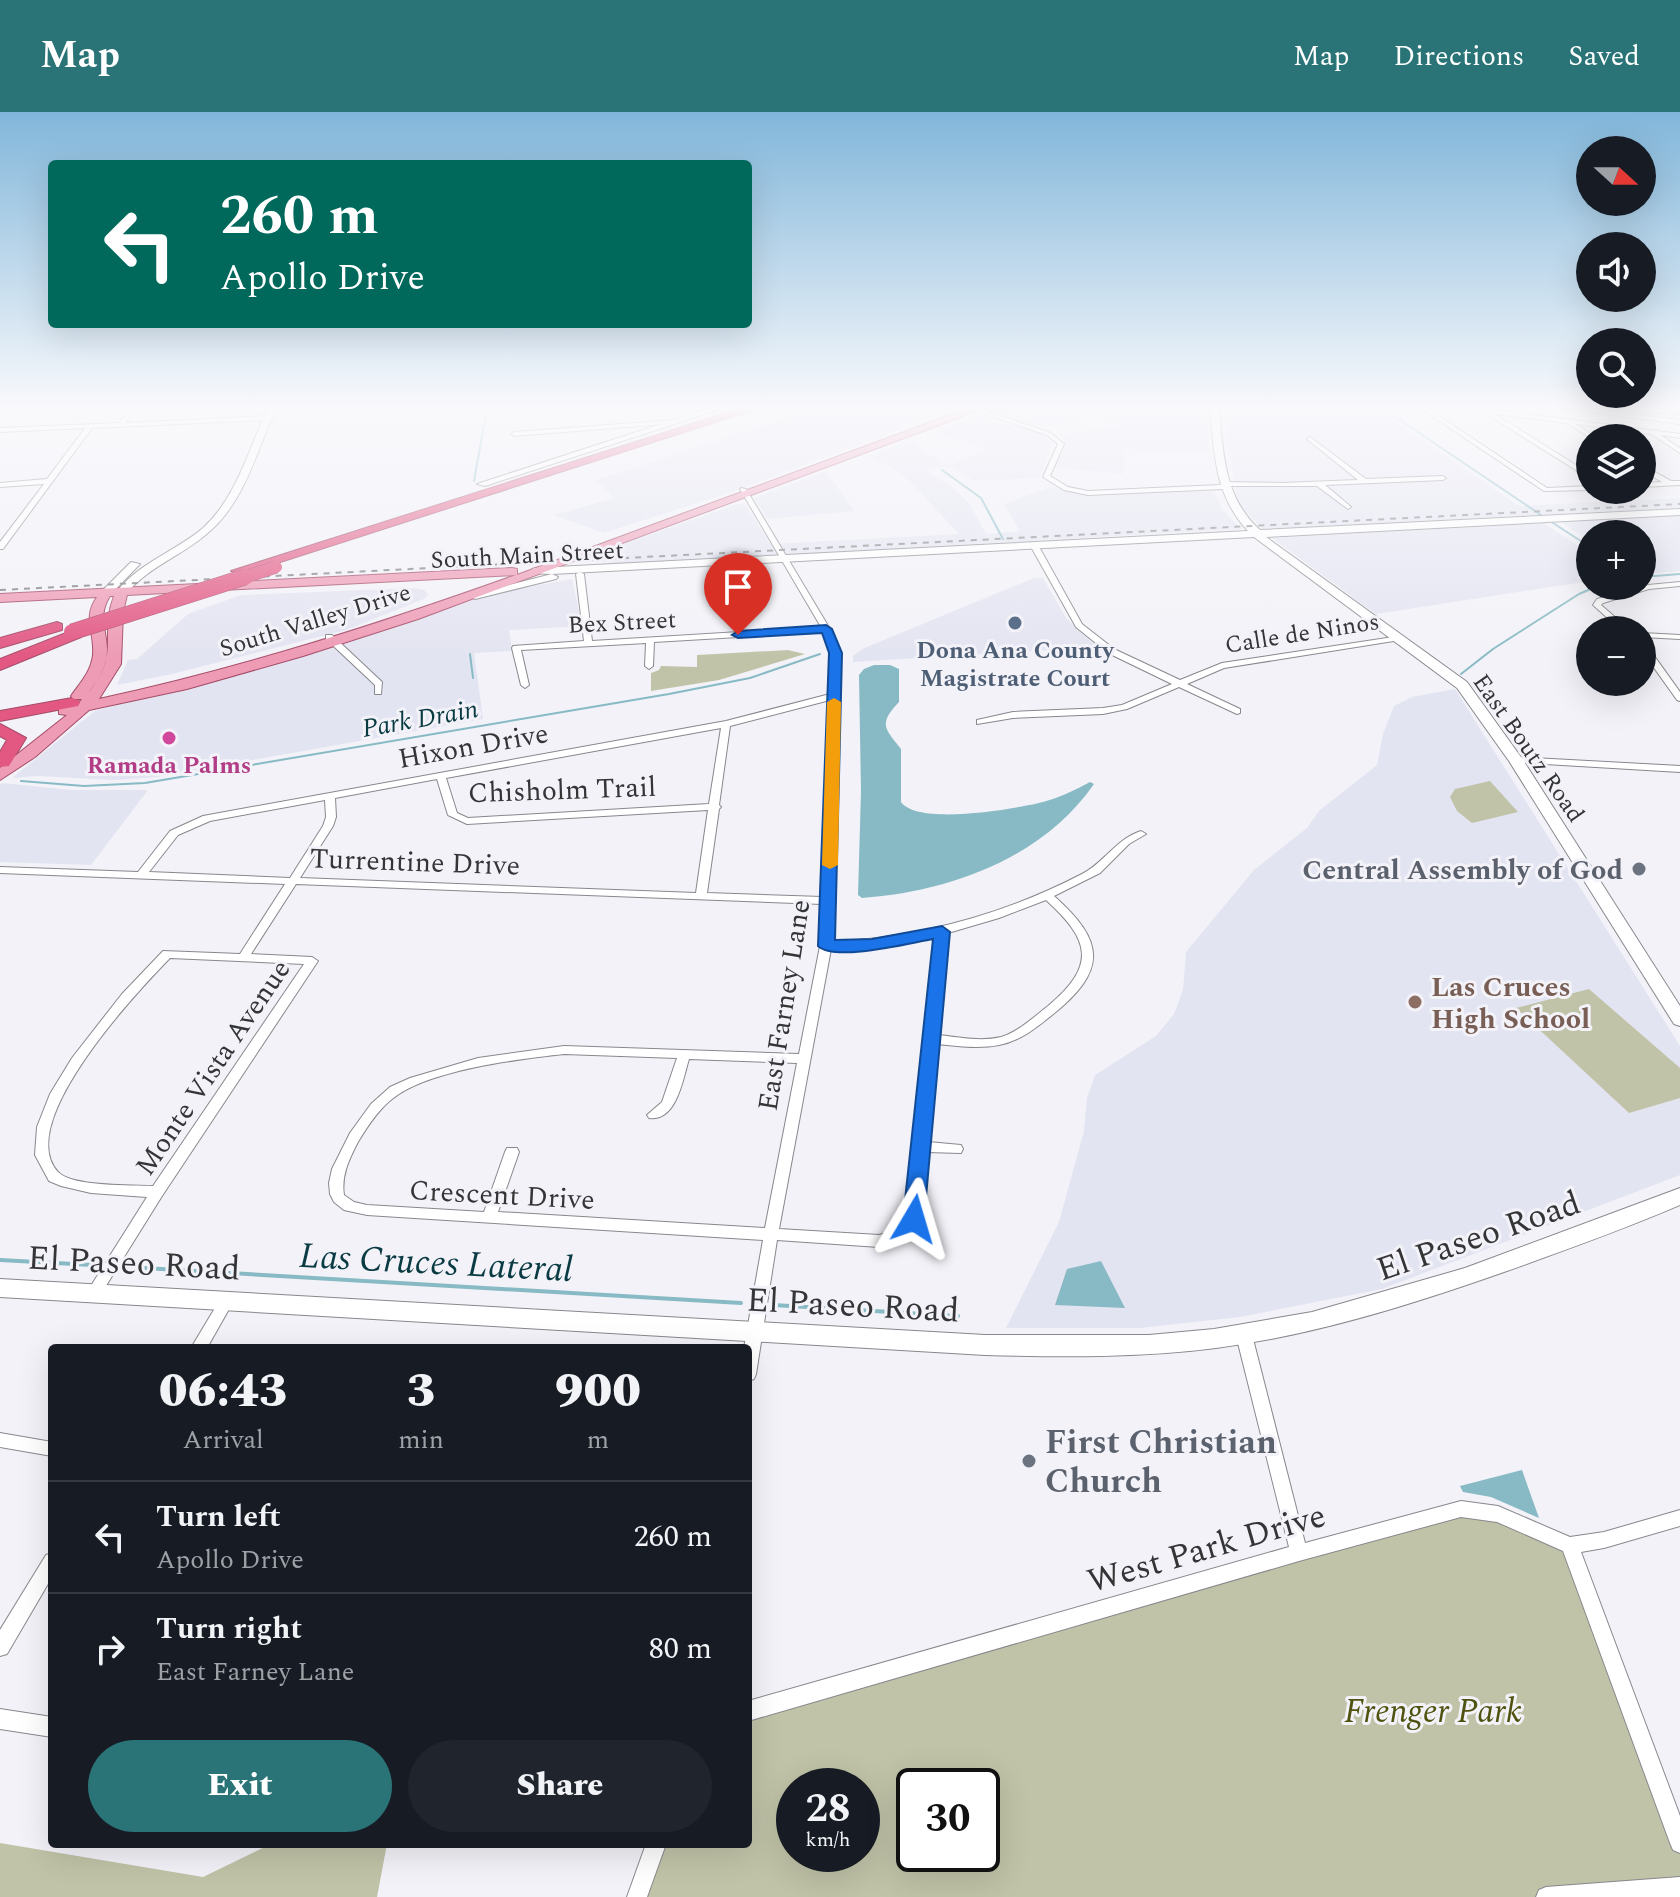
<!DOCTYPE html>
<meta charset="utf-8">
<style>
:root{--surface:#171b24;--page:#20242c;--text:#f1f3f6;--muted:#9ea1a6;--line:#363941;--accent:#2a7477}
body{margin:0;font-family:Spectral,serif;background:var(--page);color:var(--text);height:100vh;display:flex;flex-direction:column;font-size:30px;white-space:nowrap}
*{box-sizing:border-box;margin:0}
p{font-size:26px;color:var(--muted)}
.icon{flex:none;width:44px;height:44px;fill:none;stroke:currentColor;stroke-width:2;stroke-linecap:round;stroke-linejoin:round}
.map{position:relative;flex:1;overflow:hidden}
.drawer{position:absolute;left:48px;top:1232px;width:704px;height:504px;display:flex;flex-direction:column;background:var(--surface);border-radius:8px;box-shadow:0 8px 32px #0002}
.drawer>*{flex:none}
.banner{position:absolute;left:48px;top:48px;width:704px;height:168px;border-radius:8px;box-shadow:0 8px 32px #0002;background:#00695c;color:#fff;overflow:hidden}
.needle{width:52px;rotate:111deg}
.fabs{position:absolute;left:1576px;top:24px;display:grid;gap:16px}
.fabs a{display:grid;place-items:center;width:80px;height:80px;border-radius:50%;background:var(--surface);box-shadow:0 8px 32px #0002;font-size:40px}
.speed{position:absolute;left:776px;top:1656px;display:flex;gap:16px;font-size:40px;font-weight:700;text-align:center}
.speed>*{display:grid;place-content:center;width:104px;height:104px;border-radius:50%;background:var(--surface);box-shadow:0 8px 32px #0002;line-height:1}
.speed small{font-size:20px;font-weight:400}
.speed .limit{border:4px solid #111;border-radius:12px;background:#fff;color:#111}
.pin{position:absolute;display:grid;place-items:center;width:68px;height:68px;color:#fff;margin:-82px -34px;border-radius:50% 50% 50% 0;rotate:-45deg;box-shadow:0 0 8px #0007}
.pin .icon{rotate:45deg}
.me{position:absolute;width:88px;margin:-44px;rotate:7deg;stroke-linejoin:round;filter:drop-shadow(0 0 6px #0008)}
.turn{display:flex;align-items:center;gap:28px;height:168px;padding:0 40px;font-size:36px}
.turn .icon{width:104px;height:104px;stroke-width:2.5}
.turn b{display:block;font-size:56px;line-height:68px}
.eta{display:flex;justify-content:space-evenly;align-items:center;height:136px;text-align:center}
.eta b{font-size:48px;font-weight:800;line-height:56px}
.action{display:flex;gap:16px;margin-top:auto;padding:16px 40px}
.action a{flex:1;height:92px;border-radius:48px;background:var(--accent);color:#fff;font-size:32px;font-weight:800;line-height:92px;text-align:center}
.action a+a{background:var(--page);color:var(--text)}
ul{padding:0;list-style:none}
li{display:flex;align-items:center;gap:24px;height:112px;padding:0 40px;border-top:2px solid var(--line)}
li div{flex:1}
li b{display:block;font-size:30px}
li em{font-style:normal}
header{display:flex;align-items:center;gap:48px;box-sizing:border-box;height:112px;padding:0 40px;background:var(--accent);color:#fff}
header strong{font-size:38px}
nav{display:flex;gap:44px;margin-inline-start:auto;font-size:28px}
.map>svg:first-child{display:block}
</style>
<header>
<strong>Map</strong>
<nav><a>Map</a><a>Directions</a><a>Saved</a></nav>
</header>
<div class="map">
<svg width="1680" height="1785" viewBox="0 0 1680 1785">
<rect width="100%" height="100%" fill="#f2f2f8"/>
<g fill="#e3e4f1">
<polygon points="818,296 955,296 734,379 604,421 553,403 614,386 596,368"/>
<polygon points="997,296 1205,296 1209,339 1206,342 1125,337 1123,362 1055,355 1067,331 1059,323 1124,314 1095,303 1044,316 987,299"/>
<polygon points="1223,296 1375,296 1519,394 1680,386 1680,396 1262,417 1238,392"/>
<polygon points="976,304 1035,319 1053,330 1039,366 974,369 949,354 925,358 952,375 970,392 986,422 1020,419 1004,392 1051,375 1095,384 1209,379 1215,382 1222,397 1241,417 618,452 592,448 599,440 738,392 746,393 770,432 959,422 909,368 893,356 868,344 908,329 949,354 988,337 934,320"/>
<polygon points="826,359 854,399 768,407 754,386"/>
<polygon points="1680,404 1680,459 1642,462 1642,422 1590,422 1590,429 1561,410"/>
<polygon points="1544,411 1590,442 1590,469 1376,502 1272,426"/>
<polygon points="1034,466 1043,466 1066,506 1097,535 853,550 853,544 862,537"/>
<polygon points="572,467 582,514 509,518 512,539 474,541 483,607 157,665 115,668 37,664 12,666 95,599 327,537 490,482"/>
<polygon points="415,476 424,478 428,482 426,486 346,518 172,562 117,573 128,548 137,547 188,502 241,483"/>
<polygon points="1455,577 1680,934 1680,1063 1382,1177 1240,1205 1140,1216 1006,1216 1059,1110 1084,1019 1087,986 1095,963 1156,924 1174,902 1183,878 1186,840 1254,758 1307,716 1319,699 1377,653 1383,622 1394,594 1412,585"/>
<polygon points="2,671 71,678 148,678 91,753 0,750 0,673"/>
</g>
<g fill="#c1c3a8" fill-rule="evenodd">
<polygon points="788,538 805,542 719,568 651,579 651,561 659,558 661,554 697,555 697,543"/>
<polygon points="1490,669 1518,700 1472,711 1457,699 1450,685 1455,677"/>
<polygon points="1589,877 1680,956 1680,986 1629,1001 1516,896"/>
<path d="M 1461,1397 L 1570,1433 L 1680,1731 L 1680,1775 L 1580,1785 L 637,1785 L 656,1732 L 748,1732 L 748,1599 ZM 794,1674 L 862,1674 L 862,1742 L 794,1742 ZM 914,1674 L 982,1674 L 982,1742 L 914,1742 Z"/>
<polygon points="0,1731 203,1765 271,1732 387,1732 377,1785 0,1785"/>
</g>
<g fill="#87bac4">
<path d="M 874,553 L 890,553 L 899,557 L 899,590 C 877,613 886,617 901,637 L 901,690 C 918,714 1016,697 1043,690 C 1059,686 1075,678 1090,670 L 1094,672 C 1043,746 949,780 862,786 L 858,783 L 861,679 L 859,563 L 864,557 Z"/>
<polygon points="1101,1149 1125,1196 1055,1193 1067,1157"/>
<polygon points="1522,1358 1539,1406 1491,1385 1463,1380 1460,1374"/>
</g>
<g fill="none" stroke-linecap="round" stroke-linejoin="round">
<g stroke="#87bac4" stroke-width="2">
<polyline points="1382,296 1541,403"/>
<polyline points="1600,296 1680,303"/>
<polyline points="942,358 981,386 1003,427"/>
<polyline points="474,369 487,296"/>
<polyline points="1553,411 1590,435"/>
<polyline points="1642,465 1680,462"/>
<polyline points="470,542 473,566"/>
<polyline points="1461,562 1493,537 1579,482 1598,474"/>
<polyline points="21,669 84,674 145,671 669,582 750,566 820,542"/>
</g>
<g stroke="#87bac4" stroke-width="4">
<polyline points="0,1148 93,1153"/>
<polyline points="127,1155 741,1191"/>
<polyline points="773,1193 958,1204"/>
</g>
<defs>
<g id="minor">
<polygon points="131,296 137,296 125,311 267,304 270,306 267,308 92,316 3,437 0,437 0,430 44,372 0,375 0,371 47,367 85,316 0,320 0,316 119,311"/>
<polygon points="967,296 977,296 1051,321 1064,332 1050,364 1068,375 1088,379 1220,373 1223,370 1282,371 1358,368 1308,328 1307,327 1310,325 1366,367 1443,364 1446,366 1443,368 1325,373 1350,394 1351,395 1348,397 1317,374 1226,374 1223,377 1088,383 1064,378 1043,365 1058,332 1047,323"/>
<polygon points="1420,296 1427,296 1547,376 1590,374 1590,378 1544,379"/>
<polygon points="1460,296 1479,296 1680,322 1680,326 1660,323 1680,336 1680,341 1651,322 1575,312 1597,326 1590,326 1567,311 1495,302 1590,362 1590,367 1485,301"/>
<polygon points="1560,296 1581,296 1680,308 1680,312"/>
<polygon points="675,308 677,311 514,324 511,322 514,320"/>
<polygon points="1642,353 1671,369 1680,369 1680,373 1642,375 1642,371 1662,370 1642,358"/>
<path d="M 741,376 L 746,377 L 830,517 L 840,541 L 832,830 C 920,825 1003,803 1082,762 C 1104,751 1116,727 1141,719 L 1146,722 L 1129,732 L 1100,761 L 1054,784 C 1106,830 1107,859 1052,903 C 1036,916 1020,929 999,933 C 979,937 957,934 937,932 L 928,1030 L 961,1033 L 963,1037 L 961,1041 L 927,1040 L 921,1107 L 908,1126 L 879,1135 L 777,1128 L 756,1262 L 754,1267 L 748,1269 L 748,1236 L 744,1236 L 763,1128 L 367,1103 L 344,1098 L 334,1090 L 330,1082 L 329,1071 L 332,1057 L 350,1021 L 371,992 L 390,975 L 410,966 L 478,946 L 564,934 L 799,942 L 820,834 L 822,792 L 296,772 L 251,842 L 312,845 L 318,849 L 162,1084 L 99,1185 L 94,1187 L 89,1185 L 87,1181 L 89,1177 L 147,1085 L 91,1081 L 61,1074 L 49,1069 L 35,1043 L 37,1015 L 50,982 L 72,946 L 122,882 L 163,839 L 240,842 L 285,772 L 0,761 L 0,755 L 138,760 L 170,719 L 203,704 L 726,609 L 830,582 L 832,541 L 823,520 L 654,530 L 653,554 L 649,557 L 645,554 L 646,531 L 521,538 L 529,573 L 525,576 L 521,573 L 512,536 L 513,534 L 584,529 L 576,462 L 580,460 L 584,462 L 592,529 L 821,515 L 740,377 ZM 830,588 L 822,785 L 707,781 L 719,697 L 721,695 L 719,693 L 730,614 ZM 721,616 L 709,692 L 468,706 L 457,701 L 446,666 ZM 437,667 L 448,703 L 467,712 L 708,698 L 696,781 L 300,766 L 333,714 L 336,705 L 335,686 ZM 325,688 L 326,705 L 323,714 L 290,766 L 149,760 L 178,723 L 210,709 ZM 1046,788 C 1090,828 1097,853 1048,894 C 1034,905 1018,920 1001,925 C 981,930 958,925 938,923 L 948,821 L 999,806 ZM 936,824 L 907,1106 L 898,1118 L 879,1123 L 779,1117 L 831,837 L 895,832 ZM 170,846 L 304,852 L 153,1074 C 133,1073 72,1075 58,1060 C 13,1011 137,880 170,846 ZM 564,942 L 677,946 L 662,990 L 647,1003 L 649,1006 C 677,1010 683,966 689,947 L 797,951 L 765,1116 L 498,1100 L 519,1040 L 517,1036 L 507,1036 L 505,1040 L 484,1100 L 367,1093 L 354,1090 L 344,1083 C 341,1064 349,1047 358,1030 C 367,1015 378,998 392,987 C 427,958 519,947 564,942 Z"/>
<polygon points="1031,431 1038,433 1082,512 1114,537 1180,568 1222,551 1400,524 1404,526 1400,528 1224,556 1187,572 1240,597 1240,601 1237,602 1179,575 1127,597 1103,602 1013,606 977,612 977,608 1013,600 1103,596 1122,593 1172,572 1108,541 1076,515 1030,433"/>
<polygon points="1680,470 1680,474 1649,477 1603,491 1601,493 1630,518 1621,518 1593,493 1597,487 1648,473"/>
<polygon points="1642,521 1680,523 1680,527 1642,525"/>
<polygon points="326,523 332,523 382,570 381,582 375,582 375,573 326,527"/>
<polygon points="1642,530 1645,531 1680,580 1680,589 1677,588 1642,539"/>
<polygon points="1516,645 1680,654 1680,660 1513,650 1513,646"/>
<polygon points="226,1184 231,1186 233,1190 207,1236 191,1236 221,1186"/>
<polygon points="1244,1217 1249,1218 1252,1223 1305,1431 1461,1389 1498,1394 1570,1425 1604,1420 1680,1398 1680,1414 1604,1436 1581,1440 1680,1704 1680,1741 1673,1738 1670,1731 1563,1439 1497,1410 1461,1405 1299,1449 748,1609 748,1589 1289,1435 1236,1223 1239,1218"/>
<polygon points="0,1321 52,1330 52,1344 0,1335"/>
<polygon points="52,1441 52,1465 7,1542 0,1544 0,1518 46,1443"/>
<polygon points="0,1597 52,1605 52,1625 0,1617"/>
<polygon points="646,1732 666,1732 647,1785 627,1785"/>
<polygon points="1680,1765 1680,1785 1536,1785 1539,1778 1546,1775"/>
</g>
<g id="tertiary">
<path d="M 268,296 L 276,296 C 257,338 245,389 209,420 C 182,444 149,454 126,482 L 118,482 L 118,478 C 142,449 176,439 203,416 C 237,385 249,336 268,296 Z"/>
<polygon points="710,296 723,296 485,374 477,372"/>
<polygon points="131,450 140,452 110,483 102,483 102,479"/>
</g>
<g id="secondary">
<path d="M 1210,296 L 1219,296 C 1223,341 1224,386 1260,418 L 1680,397 L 1680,403 L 1266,425 L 1467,570 L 1523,648 L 1680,894 L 1680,914 L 1674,912 L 1509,649 L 1457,576 L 1254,425 L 552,462 L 558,465 L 556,467 L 475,487 L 469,483 L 552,462 L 532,461 L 532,457 L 536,456 L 1248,419 C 1215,384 1214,342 1210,296 Z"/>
<path d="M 1680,1076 L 1680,1093 C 1622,1118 1563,1139 1504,1160 C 1410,1193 1315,1223 1216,1236 C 1139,1246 1062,1245 985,1243 L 0,1185 L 0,1167 L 985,1223 L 1149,1223 L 1214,1217 L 1312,1200 L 1465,1156 Z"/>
</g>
<path id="primary" d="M 969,296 L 985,296 L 418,507 L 303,544 L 187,577 L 89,598 L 35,645 L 0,668 L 0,656 L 67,603 L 59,602 L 59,596 L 79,591 L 82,587 L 73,587 L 71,584 C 80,571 91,560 93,543 C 95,521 82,506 97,485 L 0,490 L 0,482 L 512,456 L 517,457 L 517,463 ZM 516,463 C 379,512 242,556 99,587 L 121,552 L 123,500 L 127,483 ZM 110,484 L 114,484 C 99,523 121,538 90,579 L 89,580 C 98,568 107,555 107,539 C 107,518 97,504 110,484 Z"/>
<g id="motorway">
<polygon points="742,296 759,296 243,462 231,459"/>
<polygon points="57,510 62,512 62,518 0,536 0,526"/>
<polygon points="76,517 81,519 81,525 0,558 0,547"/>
<polygon points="72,586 78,588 80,591 78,594 0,609 0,599"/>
<polygon points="0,612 26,626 9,654 0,655 0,640 7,628 0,624"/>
</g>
</defs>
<use href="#minor" stroke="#87888d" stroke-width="2"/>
<use href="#tertiary" stroke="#87888d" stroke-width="2"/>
<use href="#secondary" stroke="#87888d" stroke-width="2"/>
<use href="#primary" stroke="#a54c68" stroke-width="2"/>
<use href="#motorway" stroke="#a54c68" stroke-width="2"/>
<use href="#minor" fill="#fff" fill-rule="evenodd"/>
<use href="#tertiary" fill="#fff" fill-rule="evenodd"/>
<use href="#secondary" fill="#fff" fill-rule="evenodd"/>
<use href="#primary" fill="#ee9bb5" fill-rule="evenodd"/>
<use href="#motorway" fill="#e25883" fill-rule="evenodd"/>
<polyline stroke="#818285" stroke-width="2" stroke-dasharray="6 6" stroke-linecap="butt" points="0,478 1680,392"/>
<defs>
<polyline id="motorway-bridge-far1" points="239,467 276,455"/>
<polyline id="motorway-bridge" points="72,520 245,465"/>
</defs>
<use href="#motorway-bridge-far1" stroke="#a54c68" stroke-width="13" stroke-linecap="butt"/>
<use href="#motorway-bridge" stroke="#a54c68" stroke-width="17" stroke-linecap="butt"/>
<use href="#motorway-bridge-far1" stroke="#e25883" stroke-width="12"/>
<use href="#motorway-bridge" stroke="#e25883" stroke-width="16"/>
</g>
<linearGradient id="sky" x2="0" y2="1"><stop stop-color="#81b6da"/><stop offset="0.54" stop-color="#f9f9fc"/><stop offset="1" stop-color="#f9f9fc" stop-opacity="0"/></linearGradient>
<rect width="1680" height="546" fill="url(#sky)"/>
<path fill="#1a73e8" stroke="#114b97" stroke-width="2" d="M 826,513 L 832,517 L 842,541 L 835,828 L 872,827 L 942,814 L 950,820 L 924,1107 L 921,1113 L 914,1116 L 906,1113 L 903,1107 L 933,827 C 909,831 835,850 818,834 L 829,541 L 822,521 L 738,526 L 732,523 L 738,519 Z"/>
<polygon fill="#f59e0b" points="834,586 841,590 838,753 830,757 822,753 827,590"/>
<circle fill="#5c6f8a" stroke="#f2f2f8" stroke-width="3" cx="1015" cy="511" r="8"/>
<circle fill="#d1479c" stroke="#f2f2f8" stroke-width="3" cx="169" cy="626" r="8"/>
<g fill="#6b7280" stroke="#f2f2f8" stroke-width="3">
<circle cx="1639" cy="757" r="8"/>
<circle cx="1029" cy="1349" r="8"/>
</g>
<circle fill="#8d6e63" stroke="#f2f2f8" stroke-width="3" cx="1415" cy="890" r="8"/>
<g text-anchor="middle" stroke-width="6" stroke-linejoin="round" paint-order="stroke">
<g font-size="24" fill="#343537" stroke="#f2f2f8">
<text transform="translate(527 443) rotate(-3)" y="8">South Main Street</text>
<text transform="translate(315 508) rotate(-17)" y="8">South Valley Drive</text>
<text transform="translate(622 510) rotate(-3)" y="8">Bex Street</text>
<text transform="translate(1302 521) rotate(-9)" y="8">Calle de Ninos</text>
<text transform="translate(1529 636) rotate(55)" y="8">East Boutz Road</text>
</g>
<g font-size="24" font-weight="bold" fill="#4e5e75" stroke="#f2f2f8">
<text x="1015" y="546">Dona Ana County<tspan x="1015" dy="28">Magistrate Court</tspan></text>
</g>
<g font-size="24" font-weight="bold" fill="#b23c85" stroke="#f2f2f8">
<text x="169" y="661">Ramada Palms</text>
</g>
<g font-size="26" font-style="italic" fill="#0a3b43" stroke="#f2f2f8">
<text transform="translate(420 606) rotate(-10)" y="9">Park Drain</text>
</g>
<g font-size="28" fill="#343537" stroke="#f2f2f8">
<text transform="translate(473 633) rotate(-10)" y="10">Hixon Drive</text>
<text transform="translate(562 677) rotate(-2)" y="10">Chisholm Trail</text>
<text transform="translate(415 749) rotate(2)" y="10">Turrentine Drive</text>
<text transform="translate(783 893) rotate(-81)" y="10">East Farney Lane</text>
<text transform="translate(212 955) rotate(-56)" y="10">Monte Vista Avenue</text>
<text transform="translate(502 1082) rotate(3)" y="10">Crescent Drive</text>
</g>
<g font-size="28" font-weight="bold" fill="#5b616d" stroke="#f2f2f8" text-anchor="end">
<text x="1623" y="767">Central Assembly of God</text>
</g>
<g font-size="28" font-weight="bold" fill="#785e54" stroke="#f2f2f8" text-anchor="start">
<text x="1431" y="884">Las Cruces<tspan x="1431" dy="32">High School</tspan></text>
</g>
<g font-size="34" fill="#343537" stroke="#f2f2f8">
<text transform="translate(1478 1123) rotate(-19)" y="12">El Paseo Road</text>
<text transform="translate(134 1150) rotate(3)" y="12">El Paseo Road</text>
<text transform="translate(853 1192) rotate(3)" y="12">El Paseo Road</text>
<text transform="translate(1206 1435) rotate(-16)" y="12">West Park Drive</text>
</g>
<g font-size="34" font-weight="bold" fill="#5b616d" stroke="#f2f2f8" text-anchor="start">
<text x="1045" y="1341">First Christian<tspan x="1045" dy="39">Church</tspan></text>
</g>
<g font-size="34" font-style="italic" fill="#505210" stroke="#f2f2f8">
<text x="1433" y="1610">Frenger Park</text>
</g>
<g font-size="36" font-style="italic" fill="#0a3b43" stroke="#f2f2f8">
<text transform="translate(436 1149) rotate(3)" y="13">Las Cruces Lateral</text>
</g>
</g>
</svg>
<div class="fabs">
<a><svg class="needle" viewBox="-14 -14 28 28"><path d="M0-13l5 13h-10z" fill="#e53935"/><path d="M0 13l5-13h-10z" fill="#9ea1a6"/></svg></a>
<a><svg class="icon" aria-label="sound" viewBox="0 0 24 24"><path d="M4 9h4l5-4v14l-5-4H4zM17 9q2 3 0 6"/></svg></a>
<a><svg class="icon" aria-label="search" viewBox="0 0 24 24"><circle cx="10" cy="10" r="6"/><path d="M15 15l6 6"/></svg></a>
<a><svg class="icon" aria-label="layers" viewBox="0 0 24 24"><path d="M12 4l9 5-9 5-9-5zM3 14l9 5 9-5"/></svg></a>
<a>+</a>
<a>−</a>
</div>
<div class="speed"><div>28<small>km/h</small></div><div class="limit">30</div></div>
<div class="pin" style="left:738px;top:523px;background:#d93025"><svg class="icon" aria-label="arrive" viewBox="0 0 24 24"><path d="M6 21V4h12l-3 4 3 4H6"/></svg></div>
<svg class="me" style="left:914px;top:1107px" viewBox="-20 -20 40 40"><path d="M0-17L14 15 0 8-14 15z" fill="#1a73e8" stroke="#fff" stroke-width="4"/></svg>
<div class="banner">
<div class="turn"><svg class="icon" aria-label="left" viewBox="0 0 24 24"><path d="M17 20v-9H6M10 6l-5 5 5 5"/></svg><div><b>260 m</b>Apollo Drive</div></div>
</div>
<section class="drawer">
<div class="eta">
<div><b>06:43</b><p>Arrival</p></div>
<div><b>3</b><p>min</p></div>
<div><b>900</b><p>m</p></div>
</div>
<ul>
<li><svg class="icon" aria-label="left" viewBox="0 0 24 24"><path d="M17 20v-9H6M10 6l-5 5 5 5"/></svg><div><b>Turn left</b><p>Apollo Drive</p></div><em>260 m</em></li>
<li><svg class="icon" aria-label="right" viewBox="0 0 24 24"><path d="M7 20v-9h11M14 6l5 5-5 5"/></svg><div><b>Turn right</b><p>East Farney Lane</p></div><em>80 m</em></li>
</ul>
<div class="action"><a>Exit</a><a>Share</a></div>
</section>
</div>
